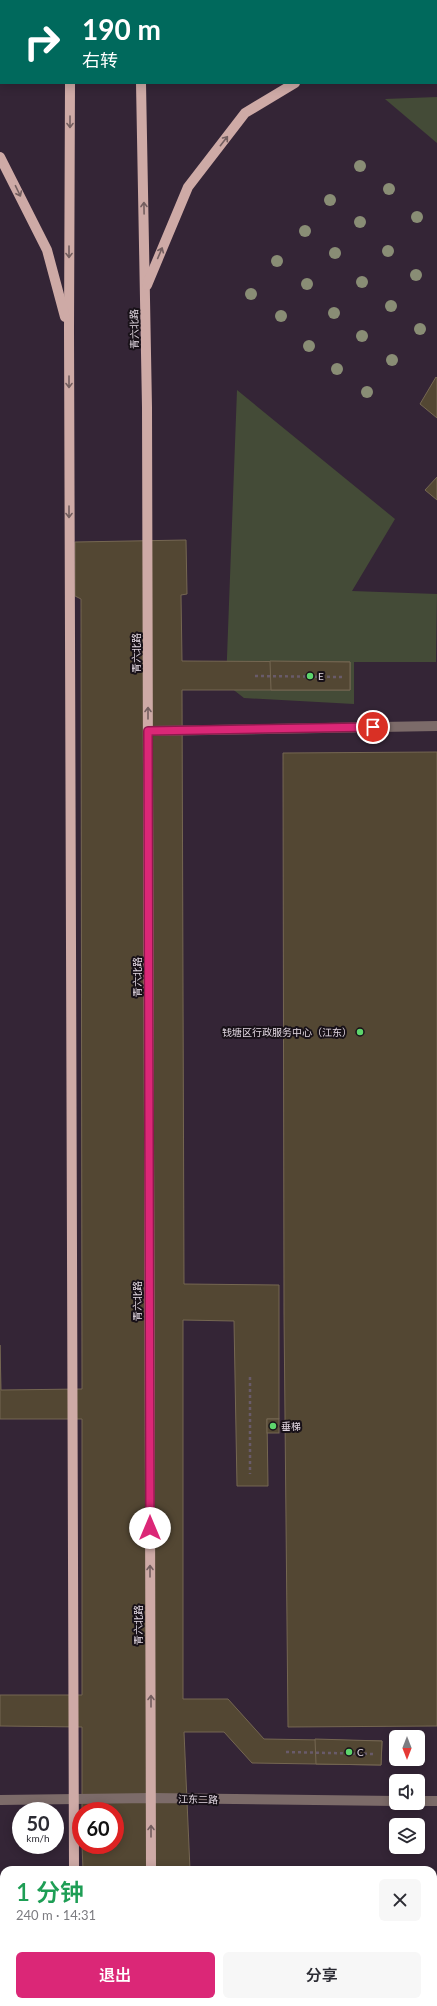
<!DOCTYPE html>
<html lang="zh">
<meta charset="utf-8">
<style>
:root{--surface:#fff;--page:#f7f7f7;--text:#2b2b33;--muted:#7c7c81;--accent:#db2777}
body{margin:0;font-family:Lato,"Noto Sans SC",sans-serif;background:var(--page);color:var(--text);height:100vh;display:flex;flex-direction:column;font-size:15px;white-space:nowrap}
*{box-sizing:border-box;margin:0}
p{font-size:13px;color:var(--muted)}
.icon{flex:none;width:22px;height:22px;fill:none;stroke:currentColor;stroke-width:2;stroke-linecap:round;stroke-linejoin:round}
.map{position:relative;flex:1;overflow:hidden}
.side{position:absolute;left:0px;top:1866px;width:437px;height:140px;display:flex;flex-direction:column;background:var(--surface);border-radius:12px 12px 0 0;box-shadow:0 2px 10px #0003}
.side>*{flex:none}
.hud{position:absolute;left:0px;top:0px;width:437px;height:84px;box-shadow:0 2px 10px #0003;background:#00695c;color:#fff;overflow:hidden}
.needle{width:26px;rotate:180deg}
.controls{position:absolute;left:389px;top:1730px;display:grid;gap:8px}
.controls a{display:grid;place-items:center;width:36px;height:36px;border-radius:6px;background:var(--surface);box-shadow:0 2px 10px #0003;font-size:20px}
.speed{position:absolute;left:12px;top:1802px;display:flex;gap:8px;font-size:20px;font-weight:700;text-align:center}
.speed>*{display:grid;place-content:center;width:52px;height:52px;border-radius:50%;background:var(--surface);box-shadow:0 2px 10px #0003;line-height:1}
.speed small{font-size:10px;font-weight:400}
.speed .limit{border:6px solid #d22;background:#fff;color:#111}
.pin{position:absolute;display:grid;place-items:center;width:34px;height:34px;color:#fff;margin:-17px;border:2px solid #fff;border-radius:50%;box-shadow:0 1px 4px #0007}
.me{position:absolute;width:44px;margin:-22px;rotate:0deg;stroke-linejoin:round;filter:drop-shadow(0 0 3px #0008)}
.turn{display:flex;align-items:center;gap:14px;height:84px;padding:0 16px;font-size:18px}
.turn .icon{width:52px;height:52px;stroke-width:2.5}
.turn b{display:block;font-size:28px;line-height:34px}
.round{display:grid;place-items:center;flex:none;width:42px;height:42px;border-radius:6px;background:var(--page)}
.summary{display:flex;align-items:center;justify-content:space-between;height:68px;padding:0 16px}
h1{font-size:24px;font-weight:600;line-height:30px;color:#1e9e55}
.button{display:flex;gap:8px;margin-top:auto;padding:8px 16px}
.button a{flex:1;height:46px;border-radius:6px;background:var(--accent);color:#fff;font-size:16px;font-weight:600;line-height:46px;text-align:center}
.button a+a{background:var(--page);color:var(--text)}
.map>svg:first-child{display:block}
</style>
<div class="map">
<svg width="437" height="2006" viewBox="0 0 437 2006">
<rect width="100%" height="100%" fill="#342536"/>
<g fill="#444b37">
<polygon points="437,97 437,143 385,99"/>
<polygon points="237,390 395,519 352,591 437,594 436,662 354,662 354,704 244,698 226,684"/>
</g>
<g fill="#534733" stroke="#756752">
<polygon points="436,377 437,378 437,418 420,404"/>
<polygon points="437,477 437,500 425,490"/>
<polygon points="186,540 187,594 181,595 182,661 350,662 350,690 182,690 184,1284 279,1285 279,1419 267,1419 268,1486 237,1486 234,1321 183,1320 183,1699 228,1699 264,1739 382,1741 381,1765 252,1763 224,1732 184,1732 190,1870 83,1870 82,1845 115,1845 115,1811 82,1811 82,1727 0,1726 0,1695 82,1695 82,1419 0,1419 0,1345 1,1390 82,1389 81,599 75,596 75,542"/>
<polygon points="270,661 350,662 350,690 271,690"/>
<polygon points="437,752 437,1726 288,1727 284,1312 283,753"/>
<rect x="267" y="1419" width="12" height="14"/>
<polygon points="315,1739 382,1741 381,1765 316,1764"/>
<rect x="83" y="2002" width="133" height="4"/>
</g>
<g fill="none" stroke-linecap="round" stroke-linejoin="round">
<g stroke="#695b6a" stroke-width="2.5" stroke-dasharray="3 3" stroke-linecap="butt">
<polyline points="255,676 343,677"/>
<polyline points="250,1377 250,1474"/>
<polyline points="286,1752 374,1754"/>
</g>
<g stroke="#7c6b69" stroke-width="10">
<polyline points="148,731 437,726"/>
<polyline points="0,1800 151,1798 396,1801"/>
<polyline points="418,1801 437,1801"/>
</g>
<g stroke="#ceaaa6" stroke-width="10">
<polyline points="140,0 140,1"/>
<polyline points="70,1 70,0"/>
<polyline points="0,27 1,27"/>
<polyline points="436,30 437,30"/>
<polyline points="70,83 69,330 74,1870"/>
<polyline points="141,83 147,407 151,1870"/>
<polyline points="0,157 47,250 65,317"/>
<polyline points="147,285 188,187 245,113 295,83"/>
<polyline points="75,2002 75,2006"/>
<polyline points="151,2002 151,2006"/>
</g>
</g>
<g fill="#898d75">
<circle cx="360" cy="166" r="6"/>
<circle cx="389" cy="189" r="6"/>
<circle cx="330" cy="200" r="6"/>
<circle cx="417" cy="217" r="6"/>
<circle cx="360" cy="222" r="6"/>
<circle cx="305" cy="231" r="6"/>
<circle cx="388" cy="251" r="6"/>
<circle cx="335" cy="253" r="6"/>
<circle cx="277" cy="261" r="6"/>
<circle cx="416" cy="275" r="6"/>
<circle cx="362" cy="282" r="6"/>
<circle cx="307" cy="284" r="6"/>
<circle cx="251" cy="294" r="6"/>
<circle cx="391" cy="306" r="6"/>
<circle cx="334" cy="313" r="6"/>
<circle cx="281" cy="316" r="6"/>
<circle cx="420" cy="329" r="6"/>
<circle cx="362" cy="336" r="6"/>
<circle cx="309" cy="346" r="6"/>
<circle cx="392" cy="360" r="6"/>
<circle cx="337" cy="369" r="6"/>
<circle cx="367" cy="392" r="6"/>
</g>
<defs><path id="oneway-shaft" d="M-6 0H5M1.5-3L5.5 0L1.5 3" fill="none" stroke-width="1.6" stroke-linecap="round" stroke-linejoin="round"/></defs>
<g stroke="#735e5f">
<use href="#oneway-shaft" transform="translate(70 122) rotate(90)"/>
<use href="#oneway-shaft" transform="translate(224 141) rotate(-52)"/>
<use href="#oneway-shaft" transform="translate(18 191) rotate(64)"/>
<use href="#oneway-shaft" transform="translate(144 208) rotate(-91)"/>
<use href="#oneway-shaft" transform="translate(69 252) rotate(90)"/>
<use href="#oneway-shaft" transform="translate(160 253) rotate(-67)"/>
<use href="#oneway-shaft" transform="translate(69 382) rotate(90)"/>
<use href="#oneway-shaft" transform="translate(69 512) rotate(90)"/>
<use href="#oneway-shaft" transform="translate(148 713) rotate(-90)"/>
<use href="#oneway-shaft" transform="translate(150 1571) rotate(-90)"/>
<use href="#oneway-shaft" transform="translate(151 1701) rotate(-90)"/>
<use href="#oneway-shaft" transform="translate(151 1831) rotate(-90)"/>
</g>
<g fill="none" stroke-linecap="round" stroke-linejoin="round">
<defs>
<polyline id="route" points="150,1528 148,731 373,727"/>
</defs>
<use href="#route" stroke="#8e194d" stroke-width="10"/>
<use href="#route" stroke="#db2777" stroke-width="7"/>
</g>
<g fill="#5dd56c" stroke="#181118" stroke-width="1.5">
<circle cx="310" cy="676" r="4"/>
<circle cx="360" cy="1032" r="4"/>
<circle cx="273" cy="1426" r="4"/>
<circle cx="349" cy="1752" r="4"/>
</g>
<g text-anchor="middle" stroke-width="4" stroke-linejoin="round" paint-order="stroke">
<g font-size="10" fill="#e0d6e0" stroke="#181118">
<text transform="translate(134 329) rotate(-91)" y="4">青六北路</text>
<text transform="translate(136 653) rotate(-90)" y="4">青六北路</text>
<text transform="translate(137 977) rotate(-90)" y="4">青六北路</text>
<text transform="translate(137 1301) rotate(-90)" y="4">青六北路</text>
<text transform="translate(138 1625) rotate(-90)" y="4">青六北路</text>
<text transform="translate(198 1799) rotate(1)" y="4">江东二路</text>
</g>
<g font-size="10" fill="#e0d6e0" stroke="#181118" text-anchor="start">
<text x="318" y="680">E</text>
<text x="352" y="1036" text-anchor="end">钱塘区行政服务中心（江东）</text>
<text x="281" y="1430">垂梯</text>
<text x="357" y="1756">C</text>
</g>
</g>
</svg>
<div class="controls">
<a><svg class="needle" viewBox="-14 -14 28 28"><path d="M0-13l5 13h-10z" fill="#e53935"/><path d="M0 13l5-13h-10z" fill="#7c7c81"/></svg></a>
<a><svg class="icon" aria-label="sound" viewBox="0 0 24 24"><path d="M4 9h4l5-4v14l-5-4H4zM17 9q2 3 0 6"/></svg></a>
<a><svg class="icon" aria-label="layers" viewBox="0 0 24 24"><path d="M12 4l9 5-9 5-9-5zM3 14l9 5 9-5"/></svg></a>
</div>
<div class="speed"><div>50<small>km/h</small></div><div class="limit">60</div></div>
<div class="pin" style="left:373px;top:727px;background:#d93025"><svg class="icon" aria-label="arrive" viewBox="0 0 24 24"><path d="M6 21V4h12l-3 4 3 4H6"/></svg></div>
<svg class="me" style="left:150px;top:1528px" viewBox="-20 -20 40 40"><circle r="19" fill="#fff"/><path d="M0-13L10 11 0 6-10 11z" fill="#db2777"/></svg>
<div class="hud">
<div class="turn"><svg class="icon" aria-label="right" viewBox="0 0 24 24"><path d="M7 20v-9h11M14 6l5 5-5 5"/></svg><div><b>190 m</b>右转</div></div>
</div>
<section class="side">
<div class="summary"><div><h1>1 分钟</h1><p>240 m · 14:31</p></div><a class="round"><svg class="icon" aria-label="close" viewBox="0 0 24 24"><path d="M6 6l12 12M18 6L6 18"/></svg></a></div>
<div class="button"><a>退出</a><a>分享</a></div>
</section>
</div>
